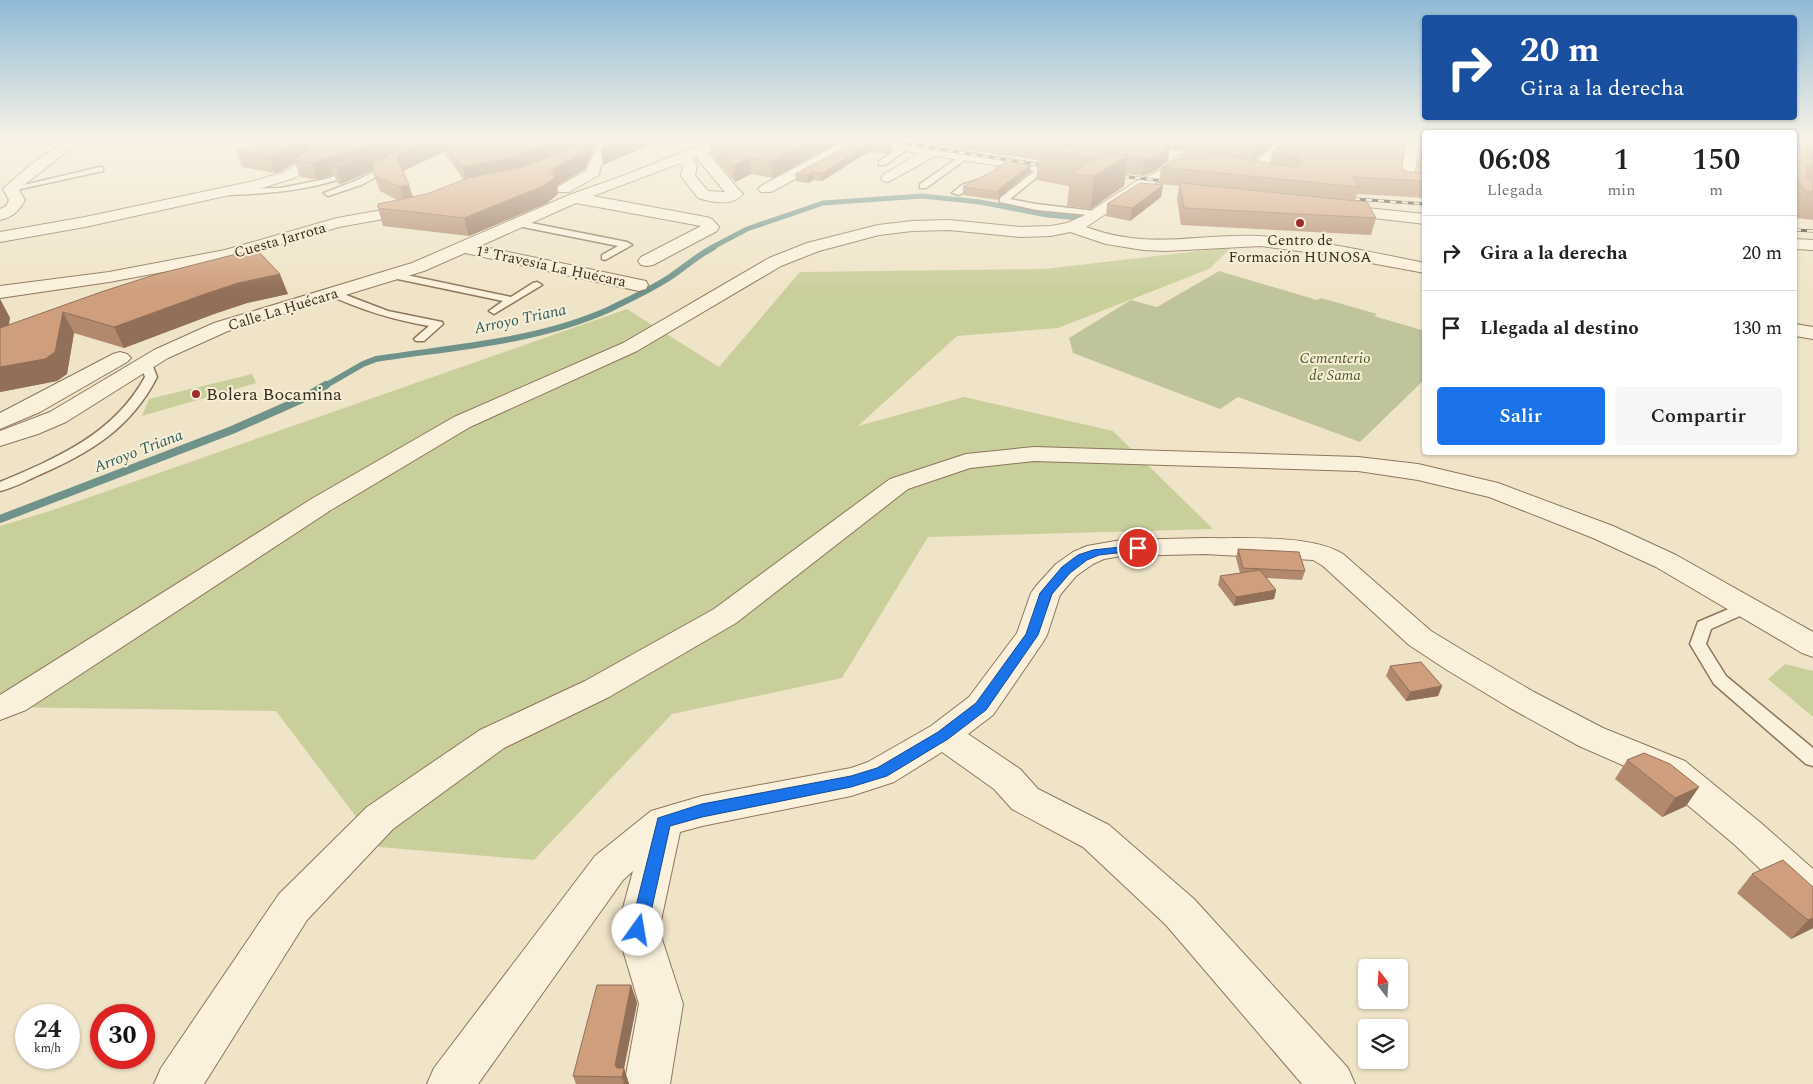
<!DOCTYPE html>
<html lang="es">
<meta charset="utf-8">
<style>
:root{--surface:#fff;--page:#f6f6f6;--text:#222;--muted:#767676;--line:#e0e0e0;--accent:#1a73e8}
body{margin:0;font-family:Spectral,serif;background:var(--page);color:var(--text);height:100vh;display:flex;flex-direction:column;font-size:19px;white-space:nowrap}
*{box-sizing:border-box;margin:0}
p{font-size:16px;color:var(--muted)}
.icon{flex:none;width:28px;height:28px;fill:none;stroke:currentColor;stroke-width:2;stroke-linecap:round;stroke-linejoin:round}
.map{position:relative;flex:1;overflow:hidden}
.panel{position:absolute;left:1422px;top:130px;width:375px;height:325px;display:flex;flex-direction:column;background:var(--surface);border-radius:5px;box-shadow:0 1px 4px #0004}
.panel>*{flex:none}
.banner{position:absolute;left:1422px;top:15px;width:375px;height:105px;border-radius:5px;box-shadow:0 1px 4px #0004;background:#1a4fa0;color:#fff;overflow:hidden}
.needle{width:32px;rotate:343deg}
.tools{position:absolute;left:1358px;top:959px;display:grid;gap:10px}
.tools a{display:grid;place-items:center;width:50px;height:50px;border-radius:5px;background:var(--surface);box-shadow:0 1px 4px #0004;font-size:25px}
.speed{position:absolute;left:15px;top:1004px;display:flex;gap:10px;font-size:25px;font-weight:700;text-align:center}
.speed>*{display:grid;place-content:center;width:65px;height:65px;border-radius:50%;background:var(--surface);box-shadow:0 1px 4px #0004;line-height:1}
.speed small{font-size:12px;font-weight:400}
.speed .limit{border:8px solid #d22;background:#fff;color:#111}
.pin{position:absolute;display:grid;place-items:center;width:42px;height:42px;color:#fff;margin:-21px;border:2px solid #fff;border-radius:50%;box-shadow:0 1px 5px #0007}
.me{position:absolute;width:55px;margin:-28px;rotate:13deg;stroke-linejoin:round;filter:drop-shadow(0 0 4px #0008)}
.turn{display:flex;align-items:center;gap:18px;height:105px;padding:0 15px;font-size:22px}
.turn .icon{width:65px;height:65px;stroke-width:2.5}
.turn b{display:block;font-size:35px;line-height:42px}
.eta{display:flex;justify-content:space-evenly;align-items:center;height:85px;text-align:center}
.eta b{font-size:30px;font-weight:600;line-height:35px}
.button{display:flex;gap:10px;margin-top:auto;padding:10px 15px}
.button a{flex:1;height:58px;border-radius:5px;background:var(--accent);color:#fff;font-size:20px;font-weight:600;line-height:58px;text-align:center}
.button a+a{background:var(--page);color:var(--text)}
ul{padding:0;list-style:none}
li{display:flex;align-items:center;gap:15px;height:75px;padding:0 15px;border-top:1px solid var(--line)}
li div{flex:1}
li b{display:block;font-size:19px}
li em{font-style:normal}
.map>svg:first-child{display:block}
</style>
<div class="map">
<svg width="1813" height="1084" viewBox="0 0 1813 1084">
<rect width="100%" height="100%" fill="#f0e4c8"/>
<g fill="#c9cf9b">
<polygon points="1232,247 1209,269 1058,328 957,336 858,426 964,397 1113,431 1213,529 928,537 842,678 672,714 534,860 379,847 276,711 0,707 0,526 50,511 627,309 719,367 800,272 1045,269"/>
<polygon points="252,374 256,383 142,416 149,399"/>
<polygon points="1785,664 1813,671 1813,717 1768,679"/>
</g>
<polygon fill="#bfc49a" points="1219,271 1317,300 1321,298 1377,314 1374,316 1425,331 1425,379 1360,442 1238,397 1220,409 1073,353 1069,338 1131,300 1157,307"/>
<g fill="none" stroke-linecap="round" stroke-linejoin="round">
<polyline stroke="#6f938a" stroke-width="5" points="711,248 747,229 823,203 922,196 980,202 1047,215 1080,218"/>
<path stroke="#6f938a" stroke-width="6" d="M 323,387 L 363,364 L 376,359 C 454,347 537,342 610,309 C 630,299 652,289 670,277 C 685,267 698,255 714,247"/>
<polyline stroke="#6f938a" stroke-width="8" points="0,519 232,430 302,399 326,385"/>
<defs>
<g id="lane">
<polygon points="69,139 105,139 101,141 72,143 68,141"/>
<polygon points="902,146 909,148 885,165 879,165 879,161"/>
<polygon points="962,155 969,157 926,188 920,188 920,184"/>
<polygon points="388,165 395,167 361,185 328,196 324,193 355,181"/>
<polygon points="100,167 103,167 103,171 11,191 7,189"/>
<polygon points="1040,167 1047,169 1010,199 1036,204 1095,211 1098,212 1098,216 1036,210 1000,202 1000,198"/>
<path d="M 354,169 L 357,169 L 357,173 C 313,190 277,193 230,195 L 226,192 L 230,189 L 281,188 L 326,179 Z"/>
<polygon points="981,179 984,179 984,183 968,189 959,195 952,193 962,185"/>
<polygon points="516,220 627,242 632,245 605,260 602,259 602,255 618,246 513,225 512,223"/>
<polygon points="392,272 511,297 533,283 537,282 542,285 494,314 489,311 503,301 388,277 387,275"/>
<path d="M 333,290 L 388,311 L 442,322 L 443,324 L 424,341 L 416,341 L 414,339 L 429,326 C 394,320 361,310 329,295 L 328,293 L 329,291 Z"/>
<path d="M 146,361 L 152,364 L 157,377 C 131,428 90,453 39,475 C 26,481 13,488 0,491 L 0,482 C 57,458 114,434 145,377 L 140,364 Z"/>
<polygon points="1745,602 1751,603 1753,607 1751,611 1711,629 1706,644 1726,676 1813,748 1813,766 1806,764 1714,684 1690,644 1698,622"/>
</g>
<g id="street">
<path d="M 68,139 L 83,139 L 24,185 L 19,190 L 25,200 C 19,211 13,217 0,220 L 0,209 L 6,206 L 9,200 L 3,189 L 6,186 L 29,166 Z"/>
<polygon points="310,139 326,139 328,141 319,160 302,173 294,178 262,188 85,227 0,242 0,232 85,217 254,181 284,172 292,167 308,155 314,143"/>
<path d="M 716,139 L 734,139 L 732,142 L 707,152 L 740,191 L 743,194 C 733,207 711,202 698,198 L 681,176 L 683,165 L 678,164 L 593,196 L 706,217 L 712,219 L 719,227 L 717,231 L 653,265 L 647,266 L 641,265 L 638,261 L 641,257 L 701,226 L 576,203 L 480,246 L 646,281 L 648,285 L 646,289 L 639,291 L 465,253 L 424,271 L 228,331 L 168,358 L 66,422 L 38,434 L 0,446 L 0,431 L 50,412 L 154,350 L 214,323 L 412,263 L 569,195 L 620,177 ZM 695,157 L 696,157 L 725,192 L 708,191 L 695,176 L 697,164 L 691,158 Z"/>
<polygon points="848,139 880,139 1075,169 1080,170 1082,173 1080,176 1075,177 935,156 888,182 883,181 881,178 883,175 919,153 861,144 771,192 761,192 758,189 761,186"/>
<polygon points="1280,139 1295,139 1260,173 1250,173 1248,170 1250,167"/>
<polygon points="1407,139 1417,139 1419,142 1414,180 1425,181 1425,191 1401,186 1399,183"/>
<path d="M 604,143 L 611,147 L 609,155 L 601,165 L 599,175 L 569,192 L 559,192 L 556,189 L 559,186 L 587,170 C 587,161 595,156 597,147 Z"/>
<path d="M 1184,154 L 1189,155 L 1191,158 L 1189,161 L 1166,179 L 1148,186 L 1086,227 C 1151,251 1195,233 1259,236 C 1315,239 1370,252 1425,263 L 1425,273 L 1322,254 L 1260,246 L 1166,251 L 1143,250 L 1106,244 L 1070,232 L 1051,236 L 1020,237 L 949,230 L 912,231 L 879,235 L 819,251 L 781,266 L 637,351 L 470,427 L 331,510 L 26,710 L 0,720 L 0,695 L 313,498 L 454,417 L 623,343 L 769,258 L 807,243 L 878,225 L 912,221 L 949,220 L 1020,227 L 1051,226 L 1067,223 L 1083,216 L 1138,180 L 1156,173 L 1179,155 Z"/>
<polygon points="416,204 422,206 424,209 422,212 339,227 228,260 109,282 0,298 0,286 109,272 225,250 337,218"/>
<polygon points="1337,205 1425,214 1425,224 1331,213 1329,210 1331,207"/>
<polygon points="1795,239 1813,240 1813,250 1795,249"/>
<polygon points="1795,324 1813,327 1813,339 1795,336"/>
<polygon points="120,352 127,354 131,358 127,362 40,412 0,429 0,413 113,354"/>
<polygon points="1034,447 1358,457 1418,464 1498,483 1613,526 1676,555 1813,632 1813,657 1802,653 1656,567 1593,538 1489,497 1418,480 1358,471 1034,461 970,468 908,489 736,623 609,697 504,748 393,829 307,920 204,1084 154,1084 161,1068 279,894 367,807 480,730 585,681 714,609 890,479 966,454"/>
<path d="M 1205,538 C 1245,539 1310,534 1343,554 L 1431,631 L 1469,654 L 1534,692 L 1603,728 L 1685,761 L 1761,823 L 1813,869 L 1813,911 L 1799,906 L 1735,845 L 1659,781 L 1579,746 L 1510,708 L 1447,670 L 1409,645 L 1323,566 L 1313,560 L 1205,554 L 1121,556 L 1104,559 L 1093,564 L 1076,576 L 1060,595 L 1047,635 L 1043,642 L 993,715 L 968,734 L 1020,769 L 1038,789 L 1109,825 L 1194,899 L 1348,1068 L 1355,1084 L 1302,1084 L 1166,925 L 1083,847 L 1012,809 L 994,789 L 942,752 L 894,782 L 851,796 L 702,826 L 680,832 L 659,930 L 683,1004 L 670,1084 L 623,1084 L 626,1075 L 639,1004 L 617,930 L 633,871 L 623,880 L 478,1084 L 427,1084 L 434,1068 L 595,856 L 651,811 L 702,796 L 851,768 L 868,762 L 931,726 L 969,697 L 1017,633 L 1031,593 L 1036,586 L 1056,564 L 1073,552 L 1087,546 L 1121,540 Z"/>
</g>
</defs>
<use href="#lane" stroke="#8d765c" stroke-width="3"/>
<use href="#street" stroke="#8d765c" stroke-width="2"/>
<use href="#lane" fill="#faf1dc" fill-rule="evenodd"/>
<use href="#street" fill="#faf1dc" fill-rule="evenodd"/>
<defs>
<g id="rail">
<polyline points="876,139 1051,167"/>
<polyline points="1111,175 1173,182"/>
<polyline points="1342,198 1425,204"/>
<polyline points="1795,230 1813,231"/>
</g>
</defs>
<use href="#rail" stroke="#3d2e20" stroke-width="3"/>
<use href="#rail" stroke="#f7eed8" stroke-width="2" stroke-dasharray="6" stroke-linecap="butt"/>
</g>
<g fill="#b2896c" fill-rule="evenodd">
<path d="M 272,139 L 310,139 L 312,143 L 308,150 L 315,145 L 319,139 L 845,139 L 773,178 L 751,174 L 735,182 L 710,153 L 709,140 L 699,144 L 695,139 L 655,143 L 603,165 L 606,143 L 603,141 L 595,146 L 585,169 L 558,185 L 557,186 L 558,194 L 547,203 L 469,236 L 383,226 L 378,208 L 397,200 L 380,191 L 374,175 L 374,170 L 341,184 L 337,183 L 334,174 L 318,180 L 300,177 L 295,162 L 283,170 L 275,173 L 242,167 L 236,151 ZM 444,152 L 464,180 L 427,194 L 413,197 L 403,171 Z"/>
<polygon points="861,139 891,144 891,151 886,154 868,152 822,181 813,180 808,183 796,181 795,174"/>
<polygon points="891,139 1278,139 1254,160 1270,163 1272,152 1402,167 1405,171 1417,173 1420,148 1422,139 1425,139 1425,198 1357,194 1355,201 1376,218 1371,235 1181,225 1177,199 1179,186 1159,184 1161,167 1170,164 1186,152 1169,149 1168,161 1155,171 1142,176 1126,174 1124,186 1091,209 1067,206 1069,186 1036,180 1038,160"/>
<polygon points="1795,139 1813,139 1813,220 1795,218"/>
<polygon points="1031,165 1030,172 999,197 998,200 963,195 963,187"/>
<polygon points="1163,185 1161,197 1130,221 1106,216 1107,204"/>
<polygon points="256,249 288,294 247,303 214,314 124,348 74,333 67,374 57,381 0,392 0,299 10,318 9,325"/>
<polygon points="1238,549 1305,571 1302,580 1266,578 1276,590 1274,599 1234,606 1218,585 1220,576 1240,573 1236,558"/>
<polygon points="1390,666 1442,686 1438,696 1406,701 1386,676"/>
<polygon points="1627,760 1699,787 1686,806 1662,817 1615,779"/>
<polygon points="1752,874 1813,887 1813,928 1791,939 1737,893"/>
<polygon points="631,985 637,1003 624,1068 629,1084 576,1084 573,1076"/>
</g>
<g fill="#916f58">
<polygon points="300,139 310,139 312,143 307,154 294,160 295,162 283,170 275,173 270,156"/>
<polygon points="378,139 440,139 444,152 401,172 374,170 341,184 336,167 331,166 334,174 318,180 312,163"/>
<polygon points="556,139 578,139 579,143 552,158 467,183 462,167"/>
<polygon points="589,139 603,139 603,141 595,146 585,169 558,185 557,186 558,194 547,203 469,236 464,218 551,172 554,168"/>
<polygon points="626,139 695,139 655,143 603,165 601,149"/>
<polygon points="698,139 709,139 709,140 699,144"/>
<polygon points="815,139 845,139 773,178 771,161"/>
<polygon points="1264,139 1278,139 1250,164 1254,148"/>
<polygon points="891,144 891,151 886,154 886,147"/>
<polygon points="868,145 868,152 822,181 822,174"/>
<polygon points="1170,145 1168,161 1155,171 1142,176 1144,160"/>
<polygon points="1128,155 1124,186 1091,209 1094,176"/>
<polygon points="749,158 751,174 735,182 733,166"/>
<polygon points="1031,165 1030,172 999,197 998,200 999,189"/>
<polygon points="813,172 813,180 808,183 808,175"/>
<polygon points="409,185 414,202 405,204 400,187"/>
<polygon points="1163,185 1161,197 1130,221 1132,208"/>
<polygon points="280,274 288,294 247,303 214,314 124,348 114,327 205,294 238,283"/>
<polygon points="0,299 10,318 2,353 0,349"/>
<polygon points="63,312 74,333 67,374 57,381 0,392 0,367"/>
<polygon points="1276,590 1274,599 1234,606 1236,597"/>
<polygon points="1442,686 1438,696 1406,701 1410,692"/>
<polygon points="1699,787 1686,806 1662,817 1675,798"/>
<polygon points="1813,918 1813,928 1791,939 1808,920"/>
<polygon points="631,985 637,1003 624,1068 629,1084 624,1084 622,1077 615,1065"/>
</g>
<g fill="#cf9f7d" stroke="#916f58">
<polygon points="275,139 300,139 277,154 270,156 236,151"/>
<polygon points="319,139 378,139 363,147 312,163 294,160 315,145"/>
<polygon points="396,139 401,139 369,154 336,167 331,166 354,159 388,144"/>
<polygon points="420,139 435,139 396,155 409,185 400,187 374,175 373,163"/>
<polygon points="441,139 556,139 549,142 513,157 462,167"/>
<polygon points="582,139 589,139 582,153 554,168 551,172 555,177 543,186 464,218 378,208 378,204 427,194 468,178 523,167 561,152"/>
<polygon points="608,139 626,139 601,149"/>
<polygon points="710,139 815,139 771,161 749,158 733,166"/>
<polygon points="861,139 891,144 886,147 868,145 822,174 813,172 808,175 795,174"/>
<polygon points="999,139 1035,139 1069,144 1078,139 1135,139 1170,145 1157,155 1144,160 1128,157 1128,155 1046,144 1044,145"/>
<polygon points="1201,139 1264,139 1254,148"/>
<polygon points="1285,139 1406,139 1402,167 1405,171 1425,174 1425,181 1353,177 1359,187 1161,167 1170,164 1190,149 1293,167 1299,166 1302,161 1299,157 1272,152"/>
<polygon points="1423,139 1425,139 1425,162 1421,162"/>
<polygon points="1795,139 1813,139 1813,145 1806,144 1806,155 1813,155 1813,166 1807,165 1807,178 1813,178 1813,192 1807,192 1795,179"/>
<polygon points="1046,144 1128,155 1094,176 1070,174 1096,158 1039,149"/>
<polygon points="1007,161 1031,165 999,189 999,192 963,187 993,171"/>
<polygon points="1140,183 1163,185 1132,208 1107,204"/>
<polygon points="1180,183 1367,202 1376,218 1184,208"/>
<polygon points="256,249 280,274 238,283 205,294 114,327 63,312 55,352 45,359 0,367 0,328 101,292 154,275"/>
<polygon points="1238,549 1299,552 1305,571 1243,568"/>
<polygon points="1260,570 1276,590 1236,597 1220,576"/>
<polygon points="1421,662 1442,686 1410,692 1390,666"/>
<polygon points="1644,753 1670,764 1699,787 1675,798 1627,760"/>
<polygon points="1783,860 1813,887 1813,918 1808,920 1752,874"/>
<polygon points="597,985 631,985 615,1065 617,1068 624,1068 622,1077 573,1076"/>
</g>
<linearGradient id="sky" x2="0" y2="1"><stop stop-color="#8fbad6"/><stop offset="0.48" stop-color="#f8f3e6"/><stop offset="1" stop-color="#f8f3e6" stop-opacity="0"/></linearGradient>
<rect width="1813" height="291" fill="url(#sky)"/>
<polygon fill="#1a73e8" stroke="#114b97" points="1138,545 1142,546 1144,548 1142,550 1099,555 1087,560 1070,573 1052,594 1038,635 986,710 948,739 887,776 851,787 702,817 670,826 647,930 644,936 638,938 632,936 630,930 658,818 702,804 851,776 877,768 938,732 976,703 1026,634 1040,593 1062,567 1078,555 1093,550"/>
<g fill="#9e2a2b" stroke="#f7eed8" stroke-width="2">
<circle cx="1300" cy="223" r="5"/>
<circle cx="196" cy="394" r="5"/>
</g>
<g text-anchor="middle" stroke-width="4" stroke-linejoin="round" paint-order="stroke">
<g font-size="15" fill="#3d2e20" stroke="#f7eed8">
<text transform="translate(280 240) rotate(-16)" y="5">Cuesta Jarrota</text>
<text transform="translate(551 266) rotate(12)" y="5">1ª Travesía La Ḥuécara</text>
<text transform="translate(283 309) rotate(-17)" y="5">Calle La Ḥuécara</text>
</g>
<g font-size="15" fill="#3d2e20" stroke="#f7eed8">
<text x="1300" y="245">Centro de<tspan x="1300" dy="17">Formación HUNOSA</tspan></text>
</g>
<g font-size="15" font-style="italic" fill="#4d5a26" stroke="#f7eed8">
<text x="1335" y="363">Cementerio<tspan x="1335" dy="17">de Sama</tspan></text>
</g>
<g font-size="16" font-style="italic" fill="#2f5d5a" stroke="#f7eed8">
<text transform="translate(520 318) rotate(-12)" y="6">Arroyo Triana</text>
<text transform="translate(138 450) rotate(-21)" y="6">Arroyo Triana</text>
</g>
<g font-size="18" fill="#3d2e20" stroke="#f7eed8" text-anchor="start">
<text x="206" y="400">Bolera Bocamina</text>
</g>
</g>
</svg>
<div class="tools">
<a><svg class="needle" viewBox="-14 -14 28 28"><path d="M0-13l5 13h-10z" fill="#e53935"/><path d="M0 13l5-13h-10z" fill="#767676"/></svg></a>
<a><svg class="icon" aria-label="layers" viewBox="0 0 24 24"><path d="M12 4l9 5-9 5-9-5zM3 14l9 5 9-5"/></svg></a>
</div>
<div class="speed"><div>24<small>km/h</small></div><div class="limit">30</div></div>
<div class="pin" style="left:1138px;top:548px;background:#d93025"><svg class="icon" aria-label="arrive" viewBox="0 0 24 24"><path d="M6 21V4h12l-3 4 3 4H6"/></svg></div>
<svg class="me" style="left:638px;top:930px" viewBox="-20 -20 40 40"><circle r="19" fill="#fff"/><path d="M0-13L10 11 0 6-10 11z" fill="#1a73e8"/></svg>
<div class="banner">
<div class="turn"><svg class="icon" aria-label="right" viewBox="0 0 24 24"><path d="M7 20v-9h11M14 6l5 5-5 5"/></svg><div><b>20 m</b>Gira a la derecha</div></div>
</div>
<section class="panel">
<div class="eta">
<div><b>06:08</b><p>Llegada</p></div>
<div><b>1</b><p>min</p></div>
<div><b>150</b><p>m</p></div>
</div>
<ul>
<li><svg class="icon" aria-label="right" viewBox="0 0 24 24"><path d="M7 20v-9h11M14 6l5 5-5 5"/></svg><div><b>Gira a la derecha</b></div><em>20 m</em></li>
<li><svg class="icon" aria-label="arrive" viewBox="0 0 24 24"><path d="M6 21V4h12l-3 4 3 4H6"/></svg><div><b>Llegada al destino</b></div><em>130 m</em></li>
</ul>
<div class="button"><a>Salir</a><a>Compartir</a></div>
</section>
</div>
